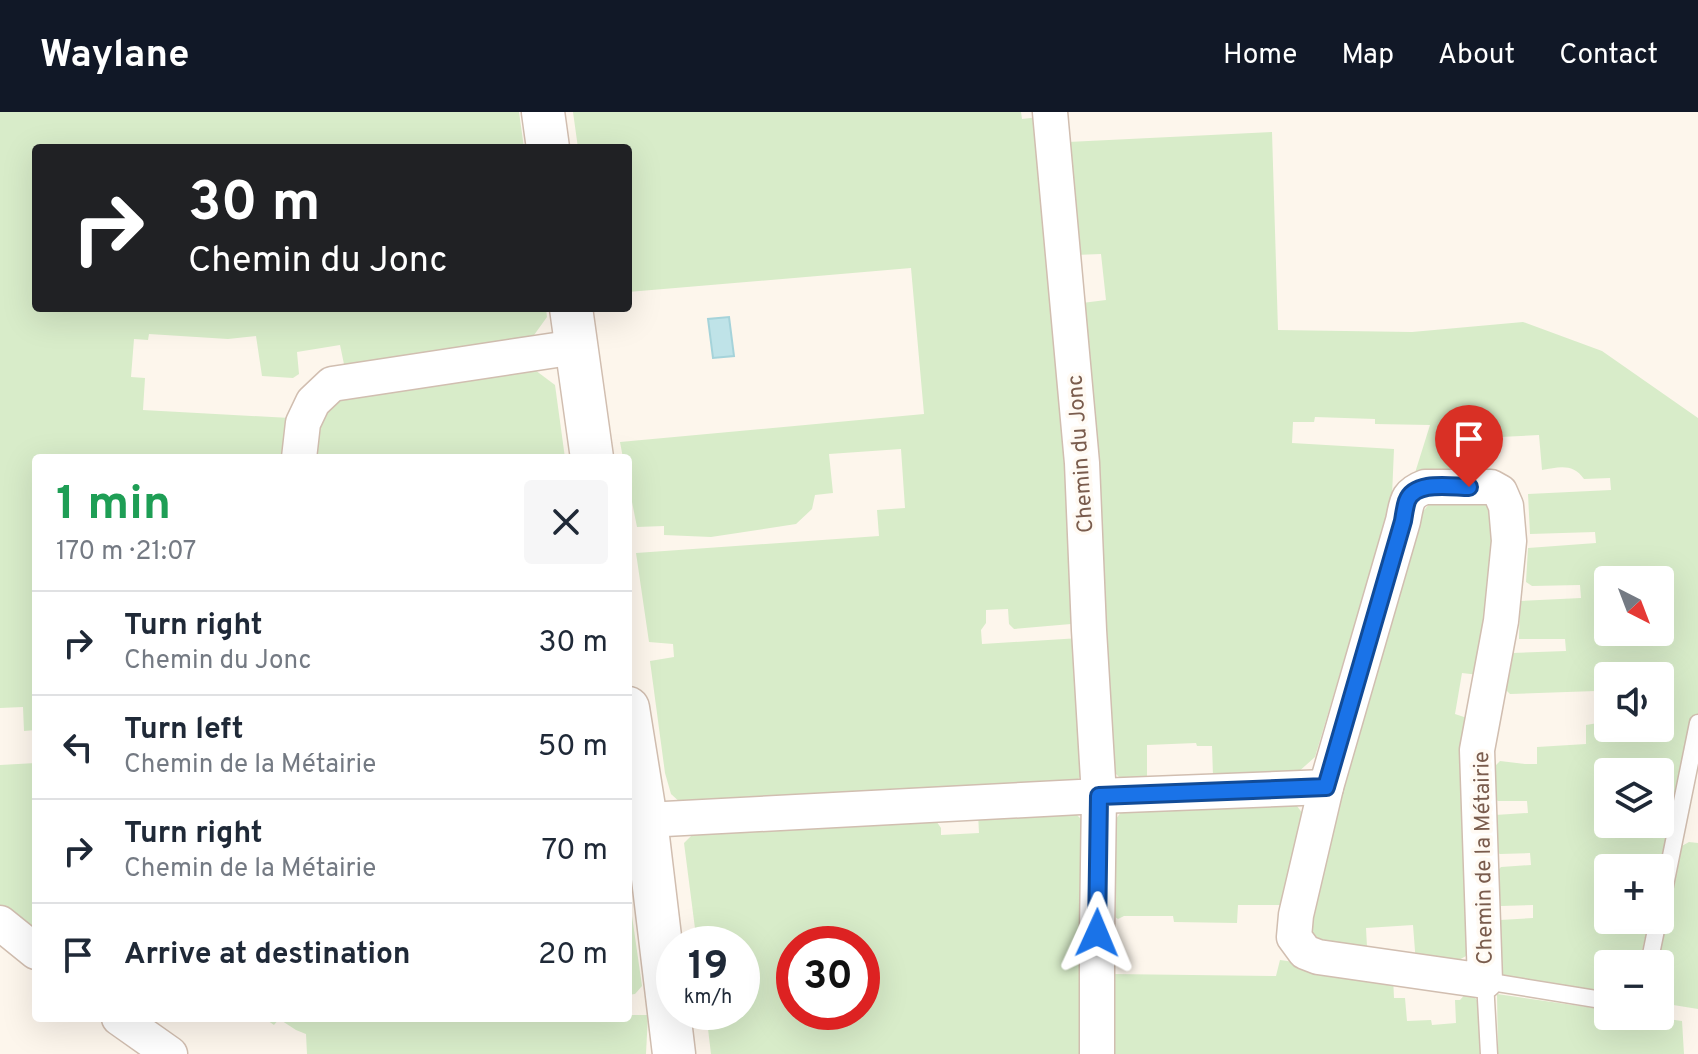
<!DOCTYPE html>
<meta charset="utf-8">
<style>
:root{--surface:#fff;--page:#f6f6f7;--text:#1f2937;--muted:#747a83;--line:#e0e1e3;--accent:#111827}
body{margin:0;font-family:Overpass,sans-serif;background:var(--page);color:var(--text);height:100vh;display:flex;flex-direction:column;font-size:30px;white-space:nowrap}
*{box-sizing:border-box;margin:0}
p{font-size:26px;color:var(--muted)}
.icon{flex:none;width:44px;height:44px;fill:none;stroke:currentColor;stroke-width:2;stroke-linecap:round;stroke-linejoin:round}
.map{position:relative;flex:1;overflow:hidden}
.side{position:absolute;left:32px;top:342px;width:600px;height:568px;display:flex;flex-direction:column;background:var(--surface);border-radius:8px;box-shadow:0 8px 32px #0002}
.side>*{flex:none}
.hud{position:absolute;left:32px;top:32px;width:600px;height:168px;border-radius:8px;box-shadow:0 8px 32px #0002;background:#202124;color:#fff;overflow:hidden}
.needle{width:52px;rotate:138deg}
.fabs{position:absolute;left:1594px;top:454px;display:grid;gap:16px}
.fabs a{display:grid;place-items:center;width:80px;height:80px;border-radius:8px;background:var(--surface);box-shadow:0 8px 32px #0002;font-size:40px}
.speed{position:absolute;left:656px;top:814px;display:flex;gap:16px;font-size:40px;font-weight:700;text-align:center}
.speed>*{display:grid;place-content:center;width:104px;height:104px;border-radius:50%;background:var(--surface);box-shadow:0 8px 32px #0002;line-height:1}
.speed small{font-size:20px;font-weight:400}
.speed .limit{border:12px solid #d22;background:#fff;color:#111}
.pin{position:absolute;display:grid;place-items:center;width:68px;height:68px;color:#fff;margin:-82px -34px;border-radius:50% 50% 50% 0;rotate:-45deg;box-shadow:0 0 8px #0007}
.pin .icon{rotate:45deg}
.me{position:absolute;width:88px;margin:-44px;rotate:1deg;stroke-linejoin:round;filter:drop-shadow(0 0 6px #0008)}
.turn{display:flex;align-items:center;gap:28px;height:168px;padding:0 24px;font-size:36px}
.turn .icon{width:104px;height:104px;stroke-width:2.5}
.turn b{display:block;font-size:56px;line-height:68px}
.round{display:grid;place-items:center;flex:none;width:84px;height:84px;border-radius:8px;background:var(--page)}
.overview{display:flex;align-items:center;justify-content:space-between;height:136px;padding:0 24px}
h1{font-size:48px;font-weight:700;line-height:60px;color:#1e9e55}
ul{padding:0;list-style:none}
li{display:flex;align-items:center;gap:24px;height:104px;padding:0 24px;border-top:2px solid var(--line)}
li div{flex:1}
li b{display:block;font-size:30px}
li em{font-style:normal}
header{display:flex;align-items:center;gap:48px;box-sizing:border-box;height:112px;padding:0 40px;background:var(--accent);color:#fff}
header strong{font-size:38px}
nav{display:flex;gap:44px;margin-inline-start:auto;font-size:28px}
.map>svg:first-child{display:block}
</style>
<header>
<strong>Waylane</strong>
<nav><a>Home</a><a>Map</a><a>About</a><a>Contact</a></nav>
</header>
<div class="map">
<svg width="1698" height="942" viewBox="0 0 1698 942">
<rect width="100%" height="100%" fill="#fdf6ec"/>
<g fill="#d8ecc9" fill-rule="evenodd">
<polygon points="0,0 519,0 524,36 36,36 36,196 546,196 547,205 529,230 345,257 340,233 297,240 299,262 293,266 262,264 256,224 228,227 149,222 148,228 134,227 131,265 145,266 143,298 290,306 287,346 36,346 36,618 24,619 23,595 0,596"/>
<polygon points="573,0 1021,0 1022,7 1039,5 1078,506 1071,512 1014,517 1009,512 1008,497 986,498 986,511 981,518 982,532 1080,526 1086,659 1071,674 682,692 671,682 665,661 650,549 674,545 673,532 649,530 636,441 879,424 877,398 905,396 901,337 829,342 833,381 815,383 812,397 796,412 711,425 664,423 664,414 637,415 628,370 628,346 623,346 620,330 924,302 911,156 628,180 628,36 578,36"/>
<path d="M 1272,20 L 1278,218 L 1412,220 L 1523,210 L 1602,239 L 1698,306 L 1698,619 L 1689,617 L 1660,758 L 1660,756 L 1608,756 L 1608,808 L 1649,808 L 1639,852 L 1608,852 L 1608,882 L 1502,864 L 1492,818 L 1500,808 L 1533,806 L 1533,793 L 1501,794 L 1491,786 L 1489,767 L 1501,755 L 1531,753 L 1530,741 L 1500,742 L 1488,735 L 1495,703 L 1528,701 L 1527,689 L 1498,689 L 1487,681 L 1486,663 L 1500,649 L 1525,652 L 1537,652 L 1537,635 L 1586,632 L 1586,613 L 1598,611 L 1596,579 L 1510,582 L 1499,571 L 1502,556 L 1512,541 L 1566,539 L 1565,527 L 1519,527 L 1520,489 L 1581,486 L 1580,473 L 1532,474 L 1526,470 L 1528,436 L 1596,431 L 1595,420 L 1530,422 L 1528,382 L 1611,378 L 1610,366 L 1584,367 C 1573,351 1559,355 1542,358 L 1539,323 L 1480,326 L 1481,359 L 1414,364 L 1430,313 L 1375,312 L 1375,307 L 1315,305 L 1314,310 L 1293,310 L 1292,331 L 1394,337 L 1391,407 L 1355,539 L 1347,538 L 1315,645 L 1296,662 L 1213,664 L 1212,634 L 1197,634 L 1196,631 L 1147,633 L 1147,669 L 1124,670 L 1110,656 L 1082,191 L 1106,188 L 1101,142 L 1075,143 L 1068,30 ZM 1608,468 L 1660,468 L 1660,520 L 1608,520 ZM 1608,564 L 1660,564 L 1660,616 L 1608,616 ZM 1608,660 L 1660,660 L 1660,712 L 1608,712 Z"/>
<polygon points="531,255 555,273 565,346 314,346 316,308 338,284"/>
<polygon points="1434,386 1488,388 1500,409 1479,563 1462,561 1455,602 1470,607 1473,826 1466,844 1450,853 1416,852 1413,813 1366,816 1367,835 1325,837 1310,825 1306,799 1417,407"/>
<polygon points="36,651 36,823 0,793 0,653"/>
<polygon points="1291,686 1303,702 1290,793 1238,793 1237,811 1174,810 1173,804 1124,804 1118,807 1111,802 1112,712 1125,695"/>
<path d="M 1072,698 L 1086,712 L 1086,942 L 711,942 L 706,900 L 742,900 L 742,832 L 697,832 L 684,731 L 698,717 L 932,703 L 941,716 L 941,723 L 979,721 L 978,701 ZM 794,832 L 862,832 L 862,900 L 794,900 Z"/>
<polygon points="1689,730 1698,731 1698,897 1661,891 1666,861 1660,860 1660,852 1656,852 1676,746 1680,735"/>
<polygon points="628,776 642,874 635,882 628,883"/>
<polygon points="1280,848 1393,864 1394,886 1405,886 1407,909 1431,908 1432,913 1456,911 1455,888 1460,888 1468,879 1477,888 1480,897 1483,942 1112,942 1112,862 1276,864"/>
<polygon points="1497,882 1608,898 1608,904 1646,904 1682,909 1684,942 1498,942"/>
<polygon points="628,903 648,903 646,942 307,942 306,922 296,918 279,907 274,913 264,906 628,906"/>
</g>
<polygon fill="#bfe3e8" stroke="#a5d3da" stroke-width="2" points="729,205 734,244 713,246 708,207"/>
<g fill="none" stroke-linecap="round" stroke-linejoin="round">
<defs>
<g id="service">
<polyline points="1660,798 1698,611"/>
<polyline points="1649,852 1658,808"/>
<polyline points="1489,942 1485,869 1608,889"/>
</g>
<g id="minor">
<polyline points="1050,0 1082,351 1089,518 1099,684 1097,821 1097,942"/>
<polyline points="299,346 303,311 313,290 332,272 576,235"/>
<path d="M 1425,375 L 1491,375 L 1500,380 L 1506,394 L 1509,429 L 1501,509 L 1477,638 L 1485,869 L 1318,845 L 1305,840 L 1294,825 L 1296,803 L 1326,675 L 1403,409 C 1407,390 1406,382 1425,375 Z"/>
<polyline points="646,708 1099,684 1326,675"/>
<polyline points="0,811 36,840"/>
<polyline points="119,906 170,942"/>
</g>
<g id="tertiary">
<polyline points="543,0 548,36"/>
<polyline points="571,196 592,346"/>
<polyline points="628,596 646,708 674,942"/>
</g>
</defs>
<use href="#service" stroke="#d1beb0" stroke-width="19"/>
<use href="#minor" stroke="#d1beb0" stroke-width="37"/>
<use href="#tertiary" stroke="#d1beb0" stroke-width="45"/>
<use href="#service" stroke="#fff" stroke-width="16"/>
<use href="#minor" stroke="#fff" stroke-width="34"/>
<use href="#tertiary" stroke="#fff" stroke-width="42"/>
</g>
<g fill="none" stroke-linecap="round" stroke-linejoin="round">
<defs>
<path id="route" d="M 1097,821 L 1099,684 L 1326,675 L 1403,409 C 1404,403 1405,395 1407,389 C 1415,368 1451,375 1469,375"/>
</defs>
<use href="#route" stroke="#114b97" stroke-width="20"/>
<use href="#route" stroke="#1a73e8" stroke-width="14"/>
</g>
<g text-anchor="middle" stroke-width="7" stroke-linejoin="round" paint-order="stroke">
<g font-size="22" fill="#7a5c4d" stroke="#fffaf3">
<text transform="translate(1079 342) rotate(-94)" y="8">Chemin du Jonc</text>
<text transform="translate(1482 746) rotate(-91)" y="8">Chemin de la Métairie</text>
</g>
</g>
</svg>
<div class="fabs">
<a><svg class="needle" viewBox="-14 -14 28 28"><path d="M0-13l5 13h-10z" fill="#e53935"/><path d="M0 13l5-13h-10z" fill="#747a83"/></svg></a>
<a><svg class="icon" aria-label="sound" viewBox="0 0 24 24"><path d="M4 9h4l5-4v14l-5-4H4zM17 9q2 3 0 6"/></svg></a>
<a><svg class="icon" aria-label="layers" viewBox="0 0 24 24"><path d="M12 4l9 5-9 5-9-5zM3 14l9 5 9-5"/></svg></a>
<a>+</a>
<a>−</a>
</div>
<div class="speed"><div>19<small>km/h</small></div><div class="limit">30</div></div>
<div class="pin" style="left:1469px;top:375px;background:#d93025"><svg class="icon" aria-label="arrive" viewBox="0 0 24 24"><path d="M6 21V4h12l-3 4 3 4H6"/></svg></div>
<svg class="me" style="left:1097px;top:821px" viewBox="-20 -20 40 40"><path d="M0-17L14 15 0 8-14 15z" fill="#1a73e8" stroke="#fff" stroke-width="4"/></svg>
<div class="hud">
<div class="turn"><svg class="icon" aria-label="right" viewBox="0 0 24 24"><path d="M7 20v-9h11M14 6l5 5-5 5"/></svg><div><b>30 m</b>Chemin du Jonc</div></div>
</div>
<section class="side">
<div class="overview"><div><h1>1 min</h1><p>170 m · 21:07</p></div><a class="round"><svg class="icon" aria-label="close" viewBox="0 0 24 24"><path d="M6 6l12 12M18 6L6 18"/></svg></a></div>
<ul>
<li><svg class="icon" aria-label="right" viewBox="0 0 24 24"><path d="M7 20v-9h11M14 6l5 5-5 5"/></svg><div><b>Turn right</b><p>Chemin du Jonc</p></div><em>30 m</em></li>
<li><svg class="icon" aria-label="left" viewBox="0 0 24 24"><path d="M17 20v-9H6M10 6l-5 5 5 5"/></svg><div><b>Turn left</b><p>Chemin de la Métairie</p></div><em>50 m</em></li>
<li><svg class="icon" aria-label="right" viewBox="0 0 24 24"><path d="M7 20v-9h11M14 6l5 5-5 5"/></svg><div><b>Turn right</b><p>Chemin de la Métairie</p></div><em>70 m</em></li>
<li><svg class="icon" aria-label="arrive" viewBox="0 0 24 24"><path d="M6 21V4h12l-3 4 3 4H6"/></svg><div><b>Arrive at destination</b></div><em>20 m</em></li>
</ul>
</section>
</div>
